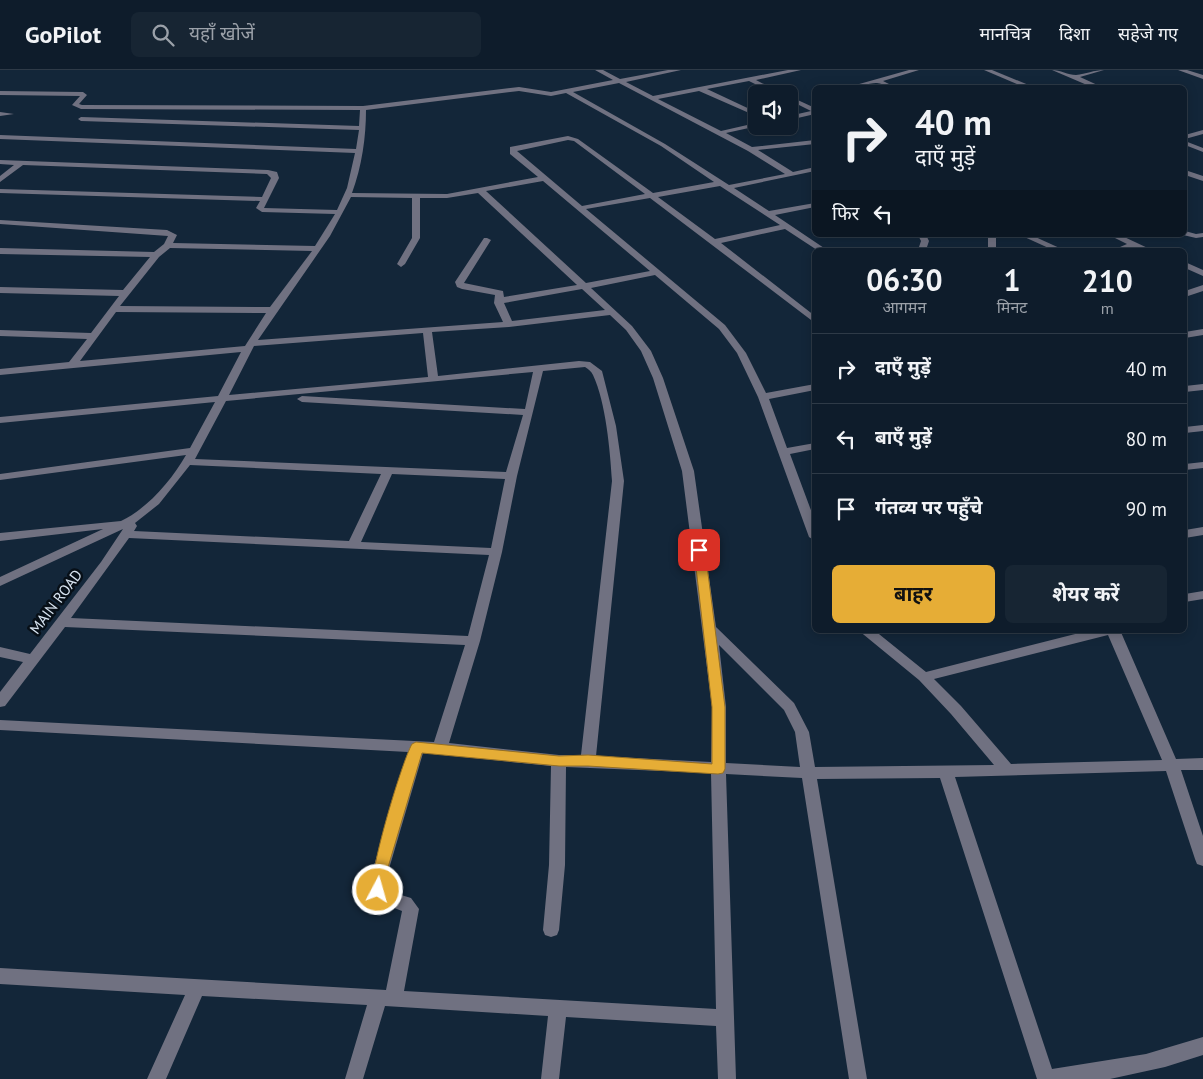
<!DOCTYPE html>
<html lang="hi">
<meta charset="utf-8">
<style>
:root{--surface:#0e1c2b;--page:#172533;--text:#f1f3f6;--muted:#9ba1a9;--line:#2e3a47;--accent:#e6ad36}
body{margin:0;font-family:"PT Sans","Noto Sans Devanagari",sans-serif;background:var(--page);color:var(--text);height:100vh;display:flex;flex-direction:column;font-size:19px;white-space:nowrap}
*{box-sizing:border-box;margin:0}
p{font-size:16px;color:var(--muted)}
.icon{flex:none;width:28px;height:28px;fill:none;stroke:currentColor;stroke-width:2;stroke-linecap:round;stroke-linejoin:round}
.map{position:relative;flex:1;overflow:hidden}
.side{position:absolute;left:812px;top:178px;width:375px;height:385px;display:flex;flex-direction:column;background:var(--surface);border-radius:8px;box-shadow:0 2px 12px #0003,0 0 0 1px var(--line)}
.side>*{flex:none}
.top-card{position:absolute;left:812px;top:15px;width:375px;height:152px;border-radius:8px;box-shadow:0 2px 12px #0003,0 0 0 1px var(--line);background:#0e1c2b;color:var(--text);overflow:hidden}
.tools{position:absolute;left:748px;top:15px;display:grid;gap:10px}
.tools a{display:grid;place-items:center;width:50px;height:50px;border-radius:8px;background:var(--surface);box-shadow:0 2px 12px #0003,0 0 0 1px var(--line);font-size:25px}
.pin{position:absolute;display:grid;place-items:center;width:42px;height:42px;color:#fff;margin:-21px;border-radius:10px;box-shadow:0 2px 8px #0006}
.me{position:absolute;width:55px;margin:-28px;rotate:6deg;stroke-linejoin:round;filter:drop-shadow(0 0 4px #0008)}
.turn{display:flex;align-items:center;gap:18px;height:105px;padding:0 20px;font-size:22px}
.turn .icon{width:65px;height:65px;stroke-width:2.5}
.turn b{display:block;font-size:35px;line-height:42px}
.then{display:flex;align-items:center;height:48px;padding:0 20px;background:#0003;gap:10px;font-size:19px}
.eta{display:flex;justify-content:space-evenly;align-items:center;height:85px;text-align:center}
.eta b{font-size:30px;font-weight:700;line-height:35px}
.primary-button{display:flex;gap:10px;margin-top:auto;padding:10px 20px}
.primary-button a{flex:1;height:58px;border-radius:8px;background:var(--accent);color:#111;font-size:20px;font-weight:700;line-height:58px;text-align:center}
.primary-button a+a{background:var(--page);color:var(--text)}
ul{padding:0;list-style:none}
li{display:flex;align-items:center;gap:15px;height:70px;padding:0 20px;border-top:1px solid var(--line)}
li div{flex:1}
li b{display:block;font-size:19px}
li em{font-style:normal}
header{display:flex;align-items:center;gap:30px;box-sizing:border-box;height:70px;padding:0 25px;background:var(--surface);border-bottom:1px solid var(--line)}
header strong{font-size:24px}
nav{display:flex;gap:28px;margin-inline-start:auto;font-size:18px}
.search{width:350px;height:45px;background:var(--page);display:flex;align-items:center;gap:12px;box-sizing:border-box;padding:0 18px;border-radius:8px;color:var(--muted);font-size:19px}
.map>svg:first-child{display:block}
</style>
<header>
<strong>GoPilot</strong>
<div class="search"><svg class="icon" aria-label="search" viewBox="0 0 24 24"><circle cx="10" cy="10" r="6"/><path d="M15 15l6 6"/></svg>यहाँ खोजें</div>
<nav><a>मानचित्र</a><a>दिशा</a><a>सहेजे गए</a></nav>
</header>
<div class="map">
<svg width="1203" height="1009" viewBox="0 0 1203 1009">
<rect width="100%" height="100%" fill="#132639"/>
<g fill="none" stroke-linecap="round" stroke-linejoin="round">
<g fill="#707181" fill-rule="evenodd">
<path d="M 595,0 L 603,0 L 620,9 L 668,0 L 681,0 L 626,12 L 653,26 L 788,0 L 801,0 L 756,10 L 783,24 L 775,24 L 749,11 L 707,19 L 756,42 L 756,46 L 699,21 L 658,29 L 721,61 L 756,53 L 756,56 L 758,56 L 726,63 L 752,77 L 815,70 L 815,74 L 758,80 L 793,102 L 815,97 L 815,101 L 734,118 L 769,141 L 815,133 L 815,137 L 775,145 L 827,180 L 817,180 L 785,159 L 721,173 L 815,246 L 815,253 L 650,128 L 586,139 L 725,255 L 746,283 L 766,323 L 815,314 L 815,320 L 769,329 L 787,378 L 815,373 L 815,379 L 790,384 L 815,451 L 815,471 L 809,467 L 758,327 L 737,283 L 719,259 L 655,205 L 591,218 L 632,256 L 651,281 L 663,308 L 694,401 L 716,557 L 794,633 L 809,662 L 815,697 L 994,695 L 951,644 L 919,610 L 858,560 L 874,560 L 926,602 L 1091,560 L 1120,560 L 1176,689 L 1203,688 L 1203,700 L 1181,700 L 1203,766 L 1203,796 L 1197,794 L 1195,789 L 1166,701 L 955,707 L 1052,999 L 1146,984 L 1203,967 L 1203,985 L 1165,997 L 1110,1009 L 1037,1009 L 940,708 L 817,709 L 867,1009 L 849,1009 L 802,708 L 726,704 L 736,1009 L 718,1009 L 716,956 L 566,947 L 559,1009 L 541,1009 L 548,946 L 385,936 L 363,1009 L 345,1009 L 367,935 L 202,926 L 166,1009 L 147,1009 L 185,925 L 0,914 L 0,898 L 386,920 L 402,841 L 374,830 L 370,809 L 408,682 L 0,660 L 0,650 L 434,672 L 465,575 L 65,557 L 5,636 L 0,637 L 0,622 L 23,592 L 0,587 L 0,577 L 30,584 L 101,492 L 123,459 L 0,516 L 0,507 L 103,459 L 0,471 L 0,463 L 121,451 C 148,438 171,411 186,385 L 0,410 L 0,404 L 190,378 L 215,332 L 0,353 L 0,347 L 218,326 L 241,282 L 0,305 L 0,299 L 69,292 L 87,269 L 0,266 L 0,260 L 91,263 L 119,226 L 0,223 L 0,217 L 123,220 L 150,187 L 0,184 L 0,178 L 154,182 L 164,174 L 168,166 L 0,154 L 0,150 L 167,160 L 177,165 L 173,173 L 315,176 L 335,144 L 262,142 L 256,138 L 260,131 L 0,123 L 0,119 L 262,127 L 271,108 L 267,104 L 23,95 L 0,112 L 0,106 L 14,95 L 0,94 L 0,90 L 268,100 L 277,102 L 279,108 L 264,138 L 337,140 L 347,118 L 355,83 L 0,69 L 0,65 L 356,79 L 359,60 L 81,51 L 78,49 L 81,47 L 359,56 L 360,40 L 81,39 L 72,35 L 80,26 L 0,25 L 0,21 L 83,22 L 87,25 L 79,34 L 82,35 L 363,36 L 519,17 L 551,22 L 613,10 ZM 619,13 L 748,81 L 785,104 L 729,115 L 665,74 L 573,22 ZM 519,21 L 551,26 L 566,23 L 661,76 L 714,112 L 653,123 L 578,69 L 568,66 L 510,77 L 510,84 L 538,107 L 447,124 L 352,123 C 362,96 366,67 366,40 ZM 568,70 L 574,71 L 645,124 L 582,136 L 517,81 ZM 543,111 L 650,201 L 586,213 L 486,121 ZM 720,116 L 780,155 L 715,169 L 658,127 ZM 478,123 L 577,215 L 504,227 L 503,221 L 464,213 L 491,170 L 487,168 L 484,168 L 455,212 L 457,217 L 462,219 L 495,225 L 494,233 L 503,252 L 258,270 L 330,166 L 351,127 L 412,128 L 412,168 L 397,194 L 401,197 L 405,194 L 420,168 L 420,128 L 447,128 ZM 170,178 L 312,181 L 270,237 L 120,236 L 159,187 ZM 582,219 L 605,240 L 512,251 L 504,233 ZM 116,242 L 266,243 L 245,276 L 80,291 ZM 610,245 L 626,260 L 641,281 L 653,308 L 682,401 L 712,637 L 711,692 L 596,686 L 624,411 L 616,356 L 602,301 L 590,292 L 579,291 L 438,306 L 432,262 L 509,257 ZM 423,263 L 428,307 L 229,325 L 254,276 ZM 585,297 C 588,299 591,301 593,305 C 606,333 610,380 612,411 L 581,685 L 559,685 L 449,673 L 480,571 L 502,482 L 517,406 L 543,301 ZM 533,302 L 525,339 L 302,326 L 297,329 L 302,332 L 523,345 L 506,402 L 195,389 L 226,331 ZM 190,395 L 381,404 L 349,471 L 134,461 L 137,456 L 135,453 L 159,434 ZM 392,404 L 505,409 L 491,478 L 361,472 ZM 129,468 L 489,485 L 468,566 L 71,548 ZM 1108,565 L 1162,690 L 1011,694 L 961,636 L 934,609 ZM 719,575 L 784,640 L 795,662 L 800,697 L 726,693 L 726,637 ZM 423,683 L 551,696 L 549,795 L 543,860 L 545,865 L 551,867 L 557,865 L 559,860 L 565,795 L 566,697 L 711,703 L 716,939 L 404,921 L 419,839 L 411,828 L 388,821 L 386,809 Z"/>
<path d="M 909,0 L 919,0 L 883,11 L 897,18 C 889,18 885,14 877,13 C 873,12 854,18 845,18 Z"/>
<polygon points="984,0 992,0 1036,18 1026,18"/>
<path d="M 1052,0 C 1060,0 1068,5 1076,5 C 1086,4 1094,0 1104,0 L 1080,7 L 1104,18 L 1094,18 Z"/>
<polygon points="1178,0 1187,0 1203,5 1203,9"/>
<polygon points="789,26 815,38 815,44 789,50 789,46 811,41 789,30"/>
<polygon points="0,42 14,44 0,46"/>
<polygon points="1203,60 1203,64 1185,69 1185,65"/>
<polygon points="1185,71 1203,78 1203,82 1185,75"/>
<polygon points="1185,100 1203,106 1203,111 1185,105"/>
<polygon points="1185,161 1196,164 1203,163 1203,167 1196,168 1183,165 1185,165"/>
<polygon points="918,165 926,165 929,171 926,180 918,180 921,171"/>
<rect x="988" y="165" width="8" height="15"/>
<polygon points="1020,165 1031,165 1064,180 1053,180"/>
<polygon points="1109,165 1120,165 1152,180 1141,180 1134,177 1125,180 1113,180 1127,174"/>
<polygon points="1185,192 1203,200 1203,206 1185,198"/>
<polygon points="1203,215 1203,221 1185,227 1185,221"/>
<polygon points="1203,259 1203,265 1185,268 1185,262"/>
<polygon points="1203,314 1203,320 1185,322 1185,316"/>
<polygon points="1203,355 1203,361 1185,363 1185,357"/>
<polygon points="1203,392 1203,398 1185,400 1185,394"/>
<polygon points="1203,457 1203,465 1185,468 1185,460"/>
<polygon points="1203,521 1203,529 1185,532 1185,524"/>
</g>
</g>
<path fill="#e6ad36" stroke="#967023" d="M 699,476 L 705,480 L 725,637 L 725,699 L 723,703 L 718,704 L 588,696 L 559,696 L 422,683 L 389,794 L 384,824 L 378,826 L 373,824 C 366,810 402,691 412,674 L 416,672 L 559,686 L 588,685 L 712,694 L 712,637 L 694,480 Z"/>
<g text-anchor="middle" stroke-width="5" stroke-linejoin="round" paint-order="stroke">
<g font-size="15" fill="#d8e4f1" stroke="#070f17">
<text transform="translate(56 532) rotate(-53)" y="5">MAIN ROAD</text>
</g>
</g>
</svg>
<div class="tools">
<a><svg class="icon" aria-label="sound" viewBox="0 0 24 24"><path d="M4 9h4l5-4v14l-5-4H4zM17 9q2 3 0 6"/></svg></a>
</div>
<div class="pin" style="left:699px;top:480px;background:#d93025"><svg class="icon" aria-label="arrive" viewBox="0 0 24 24"><path d="M6 21V4h12l-3 4 3 4H6"/></svg></div>
<svg class="me" style="left:378px;top:820px" viewBox="-20 -20 40 40"><circle r="17" fill="#e6ad36" stroke="#fff" stroke-width="3"/><path d="M0-11L8 9 0 5-8 9z" fill="#fff"/></svg>
<div class="top-card">
<div class="turn"><svg class="icon" aria-label="right" viewBox="0 0 24 24"><path d="M7 20v-9h11M14 6l5 5-5 5"/></svg><div><b>40 m</b>दाएँ मुड़ें</div></div>
<div class="then">फिर<svg class="icon" aria-label="left" viewBox="0 0 24 24"><path d="M17 20v-9H6M10 6l-5 5 5 5"/></svg></div>
</div>
<section class="side">
<div class="eta">
<div><b>06:30</b><p>आगमन</p></div>
<div><b>1</b><p>मिनट</p></div>
<div><b>210</b><p>m</p></div>
</div>
<ul>
<li><svg class="icon" aria-label="right" viewBox="0 0 24 24"><path d="M7 20v-9h11M14 6l5 5-5 5"/></svg><div><b>दाएँ मुड़ें</b></div><em>40 m</em></li>
<li><svg class="icon" aria-label="left" viewBox="0 0 24 24"><path d="M17 20v-9H6M10 6l-5 5 5 5"/></svg><div><b>बाएँ मुड़ें</b></div><em>80 m</em></li>
<li><svg class="icon" aria-label="arrive" viewBox="0 0 24 24"><path d="M6 21V4h12l-3 4 3 4H6"/></svg><div><b>गंतव्य पर पहुँचे</b></div><em>90 m</em></li>
</ul>
<div class="primary-button"><a>बाहर</a><a>शेयर करें</a></div>
</section>
</div>
